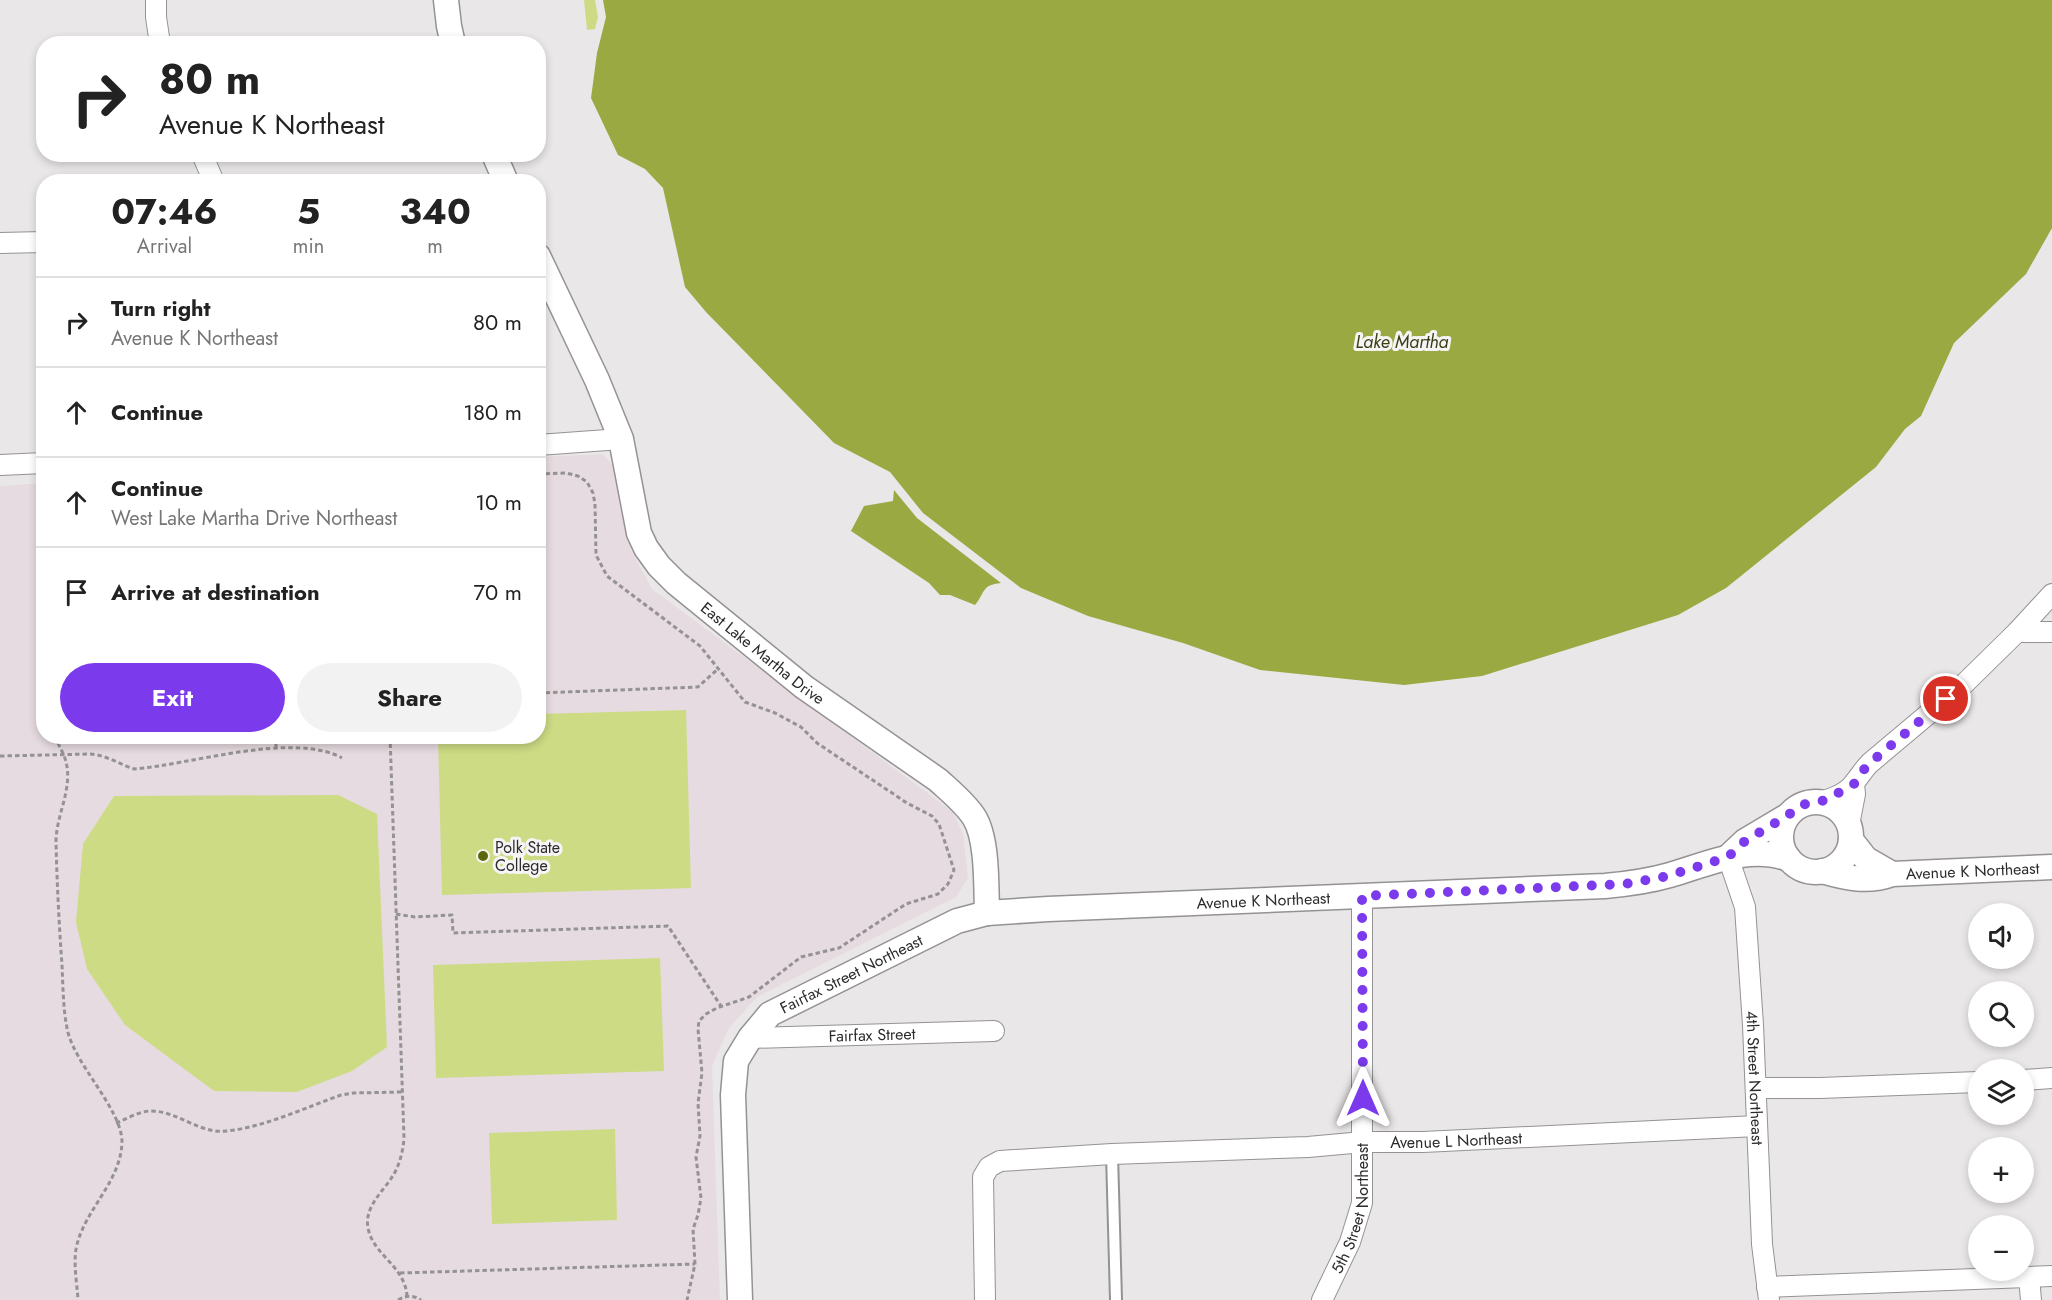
<!DOCTYPE html>
<meta charset="utf-8">
<style>
:root{--surface:#fff;--page:#f2f2f2;--text:#222;--muted:#767676;--line:#e0e0e0;--accent:#7c3aed}
body{margin:0;font-family:Jost,sans-serif;background:var(--page);color:var(--text);height:100vh;display:flex;flex-direction:column;font-size:22px;white-space:nowrap}
*{box-sizing:border-box;margin:0}
p{font-size:20px;color:var(--muted)}
.icon{flex:none;width:33px;height:33px;fill:none;stroke:currentColor;stroke-width:2;stroke-linecap:round;stroke-linejoin:round}
.map{position:relative;flex:1;overflow:hidden}
.sheet{position:absolute;left:36px;top:174px;width:510px;height:570px;display:flex;flex-direction:column;background:var(--surface);border-radius:24px;box-shadow:0 3px 9px #0003}
.sheet>*{flex:none}
.top-card{position:absolute;left:36px;top:36px;width:510px;height:126px;border-radius:24px;box-shadow:0 3px 9px #0003;background:#fff;color:var(--text);overflow:hidden}
.controls{position:absolute;left:1968px;top:903px;display:grid;gap:12px}
.controls a{display:grid;place-items:center;width:66px;height:66px;border-radius:50%;background:var(--surface);box-shadow:0 3px 9px #0003;font-size:30px}
.pin{position:absolute;display:grid;place-items:center;width:51px;height:51px;color:#fff;margin:-26px;border:3px solid #fff;border-radius:50%;box-shadow:0 2px 6px #0007}
.me{position:absolute;width:66px;margin:-33px;rotate:0deg;stroke-linejoin:round;filter:drop-shadow(0 0 4px #0008)}
.turn{display:flex;align-items:center;gap:21px;height:126px;padding:0 24px;font-size:27px}
.turn .icon{width:78px;height:78px;stroke-width:2.5}
.turn b{display:block;font-size:42px;line-height:51px}
.eta{display:flex;justify-content:space-evenly;align-items:center;height:102px;text-align:center}
.eta b{font-size:36px;font-weight:700;line-height:42px}
.primary-button{display:flex;gap:12px;margin-top:auto;padding:12px 24px}
.primary-button a{flex:1;height:69px;border-radius:36px;background:var(--accent);color:#fff;font-size:24px;font-weight:700;line-height:69px;text-align:center}
.primary-button a+a{background:var(--page);color:var(--text)}
ul{padding:0;list-style:none}
li{display:flex;align-items:center;gap:18px;height:90px;padding:0 24px;border-top:2px solid var(--line)}
li div{flex:1}
li b{display:block;font-size:22px}
li em{font-style:normal}
.map>svg:first-child{display:block}
</style>
<div class="map">
<svg width="2052" height="1300" viewBox="0 0 2052 1300">
<rect width="100%" height="100%" fill="#eae7e8"/>
<polygon fill="#e6dbe0" points="603,454 615,468 631,550 652,589 953,812 963,834 968,878 956,897 757,997 729,1028 712,1066 720,1300 0,1300 0,486 43,483 44,736 538,736 539,457"/>
<g fill="#cddb84">
<polygon points="584,0 595,0 598,17 595,29 587,30"/>
<polygon points="686,710 691,888 442,895 438,737 538,736 539,714"/>
<polygon points="338,795 377,814 387,1047 352,1071 297,1092 214,1091 125,1025 87,969 76,922 83,844 114,796"/>
<polygon points="660,958 664,1071 436,1078 433,965"/>
<polygon points="615,1129 617,1220 492,1224 489,1133"/>
</g>
<g fill="#9ba942">
<polygon points="603,0 2052,0 2052,228 2026,274 1954,343 1921,416 1905,429 1876,467 1726,588 1678,615 1482,676 1404,685 1260,670 1183,643 1088,616 1021,588 923,513 890,472 834,443 706,312 685,287 663,188 645,169 618,155 591,98 597,53 606,17"/>
<path d="M 894,490 L 917,518 L 1001,583 C 981,585 986,592 975,605 L 950,595 L 940,595 L 929,583 L 851,531 L 864,506 L 893,501 Z"/>
</g>
<g fill="none" stroke-linecap="round" stroke-linejoin="round">
<defs>
<polyline id="service" points="1112,1154 1116,1300"/>
<g id="minor">
<polyline points="156,0 156,17 160,44"/>
<polyline points="202,154 214,182"/>
<polyline points="0,243 44,242"/>
<polyline points="538,445 621,439"/>
<polyline points="0,465 44,463"/>
<polyline points="2017,632 2052,632"/>
<path d="M 1819,802 C 1831,799 1847,793 1854,783 C 1860,776 1863,770 1870,763 L 1964,684 L 2017,632 L 2052,594"/>
<polyline points="1849,825 1855,794 1854,784"/>
<path id="s1" d="M 1728,857 L 1745,907 L 1753,1025 L 1762,1244 L 1769,1300"/>
<path id="s2" d="M 750,1038 L 994,1031"/>
<polyline points="2024,1080 2052,1078"/>
<polyline points="1756,1088 1820,1088 1978,1082"/>
<polyline points="2029,1277 2031,1300"/>
<polyline points="1767,1287 2052,1276"/>
<path id="s3" d="M 985,1300 L 983,1177 L 989,1167 L 1000,1161 L 1112,1154 L 1308,1147 L 1363,1142 L 1423,1142 L 1757,1126"/>
<path id="s4" d="M 1322,1300 L 1350,1242 L 1362,1203 L 1362,896"/>
</g>
<g id="tertiary">
<polyline points="446,0 449,26 453,44"/>
<polyline points="494,154 506,182"/>
<path id="s5" d="M 538,256 L 597,380 L 621,439 L 639,533 L 646,548 L 659,566 L 676,583 L 804,687 L 938,780 C 950,791 965,803 974,817 C 988,839 986,887 987,913"/>
<circle cx="1816" cy="837" r="35"/>
<polyline points="1851,840 1866,859 1892,874"/>
<polyline points="1728,857 1745,841 1787,816"/>
<path id="s6" d="M 1822,871 C 1846,878 1868,883 1892,874 L 2052,867"/>
<path id="s7" d="M 740,1300 L 733,1095 L 736,1061 L 750,1038 L 770,1014 L 957,921 L 987,913 L 1048,909 L 1605,886 C 1627,884 1649,881 1670,875 C 1708,864 1749,844 1789,859"/>
</g>
</defs>
<use href="#service" stroke="#959294" stroke-width="14"/>
<use href="#minor" stroke="#959294" stroke-width="22"/>
<use href="#tertiary" stroke="#959294" stroke-width="27"/>
<g stroke="#959293" stroke-width="3" stroke-dasharray="4.5 3" stroke-linecap="butt">
<polyline points="538,474 566,473 578,476 587,482 593,493 595,504 596,555 607,576 700,646 745,702 775,713 801,727 817,743 907,803 932,816 939,824 954,870 948,884 938,894 906,904 839,948 801,957 749,997 717,1008 706,1014 699,1021 698,1029 702,1073 698,1103 700,1136 696,1157 701,1198 698,1215 693,1229 695,1264 687,1300"/>
<polyline points="538,693 698,687 718,669"/>
<path d="M 55,736 C 58,745 64,753 66,762 C 73,789 56,815 56,842 C 57,883 59,924 62,965 C 63,986 63,1008 67,1028 C 73,1063 122,1109 122,1142 C 121,1180 88,1207 78,1241 C 72,1259 77,1281 78,1300"/>
<polyline points="276,736 276,749"/>
<path d="M 390,736 L 404,1138 C 403,1151 400,1163 394,1174 C 384,1191 364,1206 368,1228 C 373,1255 405,1266 407,1296"/>
<path d="M 0,756 L 90,754 C 106,755 119,764 134,769 C 189,765 293,731 342,758"/>
<polyline points="396,914 415,917 452,915 453,933 668,926 721,1006"/>
<path d="M 116,1123 C 127,1119 139,1111 151,1111 C 178,1111 199,1134 226,1131 C 262,1128 307,1107 341,1095 L 353,1093 L 403,1092"/>
<polyline points="400,1273 695,1264"/>
<path d="M 398,1300 C 407,1295 413,1295 421,1300"/>
</g>
<use href="#service" stroke="#fff" stroke-width="10"/>
<use href="#minor" stroke="#fff" stroke-width="20"/>
<use href="#tertiary" stroke="#fff" stroke-width="24"/>
</g>
<g fill="none" stroke-linecap="round" stroke-linejoin="round">
<polyline stroke="#7c3aed" stroke-width="10" stroke-dasharray="0 18" points="1363,1098 1362,896 1625,884 1668,876 1728,857 1745,841 1787,816 1801,805 1826,800 1854,784 1857,777 1870,763 1946,699"/>
</g>
<circle fill="#5d670b" stroke="#f7f4f5" stroke-width="2" cx="483" cy="856" r="6"/>
<g text-anchor="middle" stroke-width="6" stroke-linejoin="round" paint-order="stroke">
<g font-size="16" fill="#2c2b2c" stroke="#f7f4f5">
<text dy="6" stroke="none"><textPath href="#s5" startOffset="471">East Lake Martha Drive</textPath></text>
<text dy="6" stroke="none"><textPath href="#s6" startOffset="152">Avenue K Northeast</textPath></text>
<text dy="6" stroke="none"><textPath href="#s7" startOffset="814">Avenue K Northeast</textPath></text>
<text dy="6" stroke="none"><textPath href="#s7" startOffset="388">Fairfax Street Northeast</textPath></text>
<text dy="6" stroke="none"><textPath href="#s2" startOffset="122">Fairfax Street</textPath></text>
<text dy="6" stroke="none"><textPath href="#s1" startOffset="224">4th Street Northeast</textPath></text>
<text dy="6" stroke="none"><textPath href="#s3" startOffset="604">Avenue L Northeast</textPath></text>
<text dy="6" stroke="none"><textPath href="#s4" startOffset="98">5th Street Northeast</textPath></text>
</g>
<g font-size="16" fill="#2c2b2c" stroke="#f7f4f5" text-anchor="start">
<text x="495" y="853">Polk State<tspan x="495" dy="18">College</tspan></text>
</g>
<g font-size="18" font-style="italic" fill="#393f15" stroke="#f7f4f5">
<text x="1402" y="348">Lake Martha</text>
</g>
</g>
</svg>
<div class="controls">
<a><svg class="icon" aria-label="sound" viewBox="0 0 24 24"><path d="M4 9h4l5-4v14l-5-4H4zM17 9q2 3 0 6"/></svg></a>
<a><svg class="icon" aria-label="search" viewBox="0 0 24 24"><circle cx="10" cy="10" r="6"/><path d="M15 15l6 6"/></svg></a>
<a><svg class="icon" aria-label="layers" viewBox="0 0 24 24"><path d="M12 4l9 5-9 5-9-5zM3 14l9 5 9-5"/></svg></a>
<a>+</a>
<a>−</a>
</div>
<div class="pin" style="left:1946px;top:699px;background:#d93025"><svg class="icon" aria-label="arrive" viewBox="0 0 24 24"><path d="M6 21V4h12l-3 4 3 4H6"/></svg></div>
<svg class="me" style="left:1363px;top:1098px" viewBox="-20 -20 40 40"><path d="M0-17L14 15 0 8-14 15z" fill="#7c3aed" stroke="#fff" stroke-width="4"/></svg>
<div class="top-card">
<div class="turn"><svg class="icon" aria-label="right" viewBox="0 0 24 24"><path d="M7 20v-9h11M14 6l5 5-5 5"/></svg><div><b>80 m</b>Avenue K Northeast</div></div>
</div>
<section class="sheet">
<div class="eta">
<div><b>07:46</b><p>Arrival</p></div>
<div><b>5</b><p>min</p></div>
<div><b>340</b><p>m</p></div>
</div>
<ul>
<li><svg class="icon" aria-label="right" viewBox="0 0 24 24"><path d="M7 20v-9h11M14 6l5 5-5 5"/></svg><div><b>Turn right</b><p>Avenue K Northeast</p></div><em>80 m</em></li>
<li><svg class="icon" aria-label="ahead" viewBox="0 0 24 24"><path d="M12 20V5M6 11l6-6 6 6"/></svg><div><b>Continue</b></div><em>180 m</em></li>
<li><svg class="icon" aria-label="ahead" viewBox="0 0 24 24"><path d="M12 20V5M6 11l6-6 6 6"/></svg><div><b>Continue</b><p>West Lake Martha Drive Northeast</p></div><em>10 m</em></li>
<li><svg class="icon" aria-label="arrive" viewBox="0 0 24 24"><path d="M6 21V4h12l-3 4 3 4H6"/></svg><div><b>Arrive at destination</b></div><em>70 m</em></li>
</ul>
<div class="primary-button"><a>Exit</a><a>Share</a></div>
</section>
</div>
